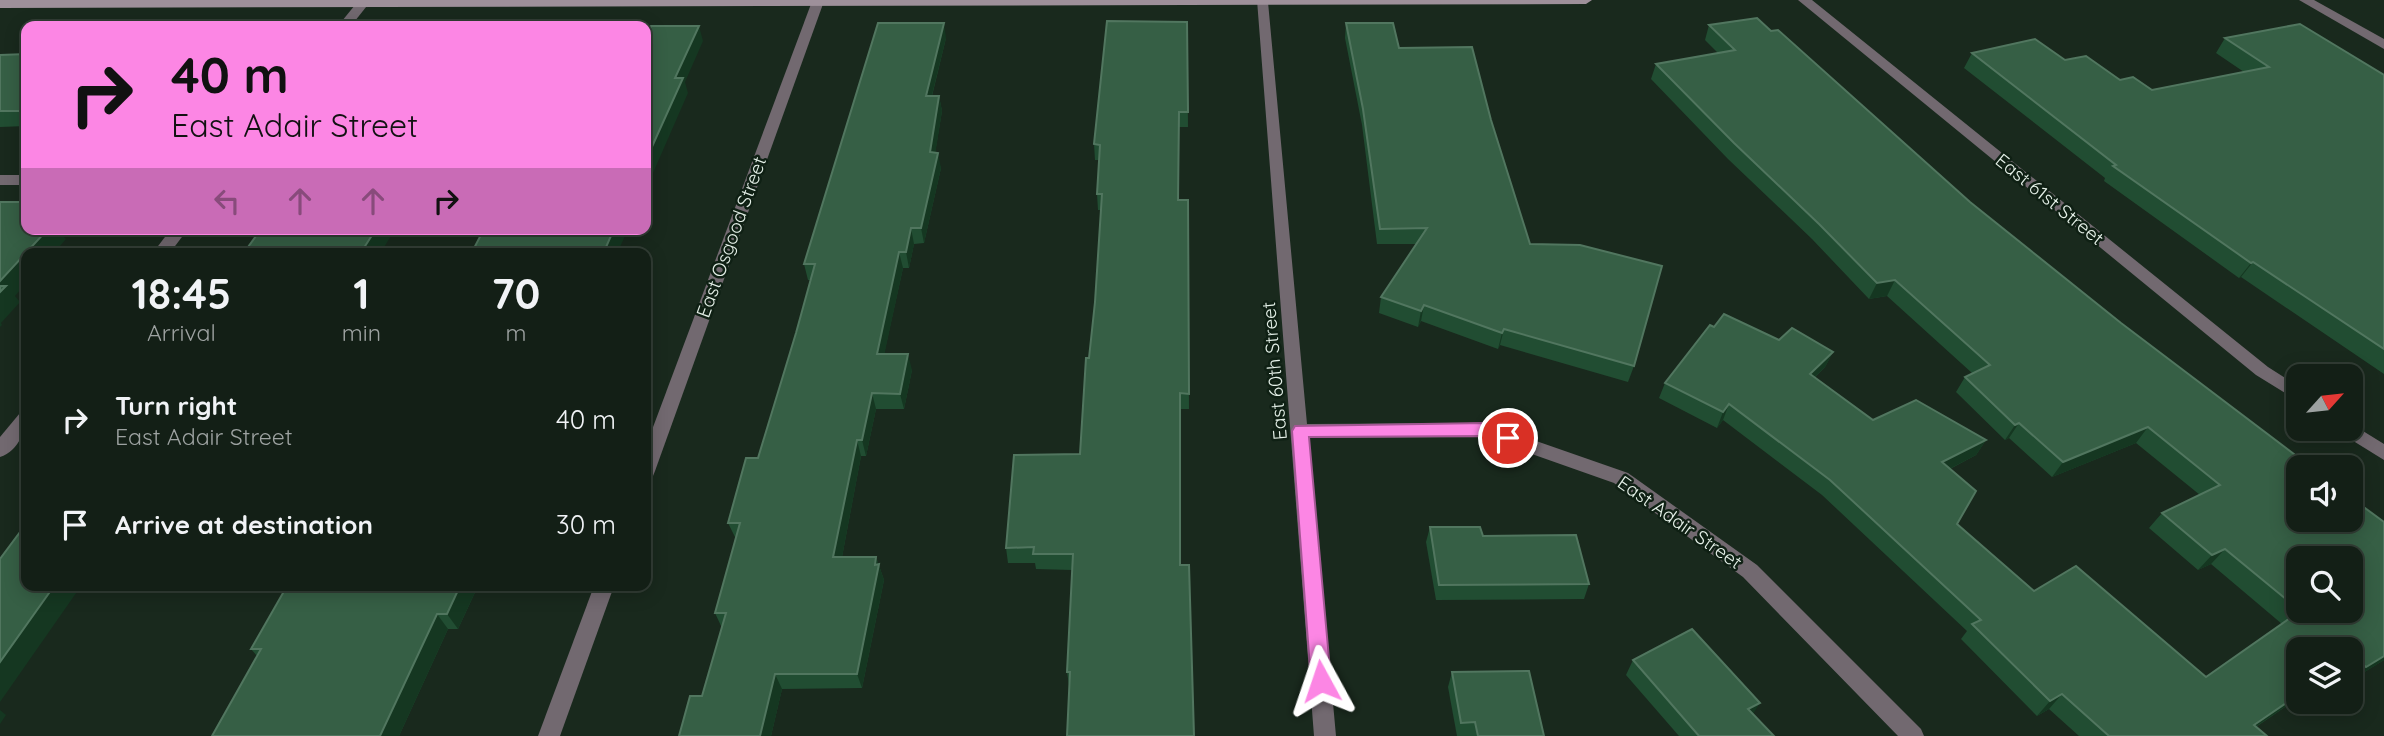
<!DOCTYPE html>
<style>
:root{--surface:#131f16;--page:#202c23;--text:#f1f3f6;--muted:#9da2a1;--line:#323d35}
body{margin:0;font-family:Quicksand,sans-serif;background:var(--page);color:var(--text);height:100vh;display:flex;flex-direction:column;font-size:26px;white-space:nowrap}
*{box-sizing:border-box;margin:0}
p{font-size:23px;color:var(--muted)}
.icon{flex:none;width:38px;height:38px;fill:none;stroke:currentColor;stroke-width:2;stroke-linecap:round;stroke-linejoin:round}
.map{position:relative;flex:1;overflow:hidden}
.details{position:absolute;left:21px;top:248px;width:630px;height:343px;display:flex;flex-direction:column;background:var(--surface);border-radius:14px;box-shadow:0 4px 18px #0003,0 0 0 2px var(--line)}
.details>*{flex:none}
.banner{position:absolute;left:21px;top:21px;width:630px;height:214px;border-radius:14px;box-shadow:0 4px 18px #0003,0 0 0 2px var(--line);background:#fc86e4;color:#111;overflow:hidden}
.needle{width:46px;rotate:63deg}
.buttons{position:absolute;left:2286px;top:364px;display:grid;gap:14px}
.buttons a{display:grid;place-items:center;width:77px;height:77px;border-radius:14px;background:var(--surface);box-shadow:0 4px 18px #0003,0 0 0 2px var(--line);font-size:35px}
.pin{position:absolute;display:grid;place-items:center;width:60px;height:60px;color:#fff;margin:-30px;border:4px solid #fff;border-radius:50%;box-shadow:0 2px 7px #0007}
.me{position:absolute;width:77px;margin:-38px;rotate:355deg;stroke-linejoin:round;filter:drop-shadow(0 0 5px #0008)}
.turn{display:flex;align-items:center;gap:24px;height:147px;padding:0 35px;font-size:32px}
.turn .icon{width:91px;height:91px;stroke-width:2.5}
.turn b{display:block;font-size:49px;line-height:60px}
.lanes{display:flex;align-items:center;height:66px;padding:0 35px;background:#0003;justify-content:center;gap:35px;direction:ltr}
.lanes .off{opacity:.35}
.eta{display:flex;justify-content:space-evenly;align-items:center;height:119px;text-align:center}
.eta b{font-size:42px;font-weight:700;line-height:49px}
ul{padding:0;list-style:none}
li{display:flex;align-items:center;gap:21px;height:105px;padding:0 35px}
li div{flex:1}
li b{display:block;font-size:26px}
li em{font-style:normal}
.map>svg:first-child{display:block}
</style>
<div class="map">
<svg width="2384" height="736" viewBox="0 0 2384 736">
<rect width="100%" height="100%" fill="#19291d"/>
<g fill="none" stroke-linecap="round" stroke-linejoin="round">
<g fill="#726970" fill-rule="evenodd">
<polygon points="359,0 370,2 351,26 338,26"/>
<polygon points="817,0 823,4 655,471 653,476 646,478 646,446 811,4"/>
<polygon points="1257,0 1268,2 1307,424 1485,423 1628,473 1757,565 1921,729 1924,736 1898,736 1743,577 1614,483 1484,437 1309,438 1336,736 1314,736"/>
<polygon points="1798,0 1812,0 2268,367 2298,386 2298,401 2256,375"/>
<polygon points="2299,0 2314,0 2384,39 2384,49"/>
<rect x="0" y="175" width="26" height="10"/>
<polygon points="171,229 188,229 169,254 152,254"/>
<path d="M 26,411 C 27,429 19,451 0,457 L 0,437 L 20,413 Z"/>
<polygon points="2350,423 2384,444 2384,460 2342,434 2339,429 2350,429"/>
<polygon points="594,586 614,586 560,736 538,736"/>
</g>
<polygon fill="#9e909a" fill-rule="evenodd" points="0,0 1592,0 1586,4 0,8"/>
</g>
<g fill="#214d32" fill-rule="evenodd">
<path d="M 1757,18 L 1771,31 L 1778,30 L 1970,202 L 2121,323 L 2311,467 L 2298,467 L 2298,520 L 2350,520 L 2350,497 L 2384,522 L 2384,660 L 2350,681 L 2350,649 L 2298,649 L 2298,698 L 2256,727 L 2267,736 L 2079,736 L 2049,709 L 2037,716 L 1961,639 L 1967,631 L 1822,495 L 1723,420 L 1717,428 L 1659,398 L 1665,383 L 1710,325 L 1714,327 L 1724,314 L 1779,340 L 1792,328 L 1833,352 L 1825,367 L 1815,377 L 1873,420 L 1916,400 L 1986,440 L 1976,455 L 1950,469 L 1976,491 L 1957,524 L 2034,591 L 2076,566 L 2206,677 L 2282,624 L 2211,564 L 2198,570 L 2149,528 L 2162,513 L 2200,495 L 2136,443 L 2052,477 L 2009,438 L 2005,440 L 1956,392 L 1965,377 L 1972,373 L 1887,296 L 1869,299 L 1812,239 L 1728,159 L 1651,79 L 1656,64 L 1718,53 L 1705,40 L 1709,25 ZM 2298,558 L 2350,558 L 2350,611 L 2298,611 Z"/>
<polygon points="1187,22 1188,127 1179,127 1178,200 1188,200 1189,409 1180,409 1069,685 1067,672 1072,570 1036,569 1035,563 1008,563 1006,548 1080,454 1095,302 1101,210 1098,210 1097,194 1099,160 1095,160 1094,144"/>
<polygon points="1346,23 1399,48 1491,120 1530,244 1634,366 1628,382 1500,345 1498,349 1421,321 1418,327 1379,313 1381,297 1417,244 1377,244 1362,125 1345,38"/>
<polygon points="946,38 932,96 939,96 942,111 935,153 941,168 924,243 914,244 909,268 903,268 884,354 912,370 904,409 876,409 866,456 861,456 842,557 876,557 884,580 862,688 782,689 771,736 679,736 702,696 722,628 715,613 736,539 728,523 758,458 796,333 811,280 808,280 804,264"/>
<polygon points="2225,38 2384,75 2384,374 2241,277 2239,278 2104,181 2105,178 1964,68 1972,53 2065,60 2152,90 2244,72 2216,53"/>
<polygon points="26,54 26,126 0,127 0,55"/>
<polygon points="1430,527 1483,536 1589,584 1584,599 1436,600 1426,542"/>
<polygon points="478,586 458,629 448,629 399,736 212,736 257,656 251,649"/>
<polygon points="1633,660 1753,713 1774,736 1679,736 1626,675"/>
<polygon points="1452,672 1544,736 1457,736 1448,687"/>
</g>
<g fill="#153721">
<polygon points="944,23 946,38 928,111 926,96"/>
<polygon points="699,26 703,41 685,82 688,93 646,189 646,160 675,78"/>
<polygon points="939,96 942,111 933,168 930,152"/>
<polygon points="938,153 941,168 924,243 921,228"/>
<polygon points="911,228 914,244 909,268 906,252"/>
<polygon points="48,229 71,229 64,237 66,239 53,254 26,254 26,283 15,296 20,302 1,323 2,325 0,327 0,281"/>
<polygon points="376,229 395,229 380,254 360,254"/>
<polygon points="614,229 628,229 617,254 603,254"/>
<polygon points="899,252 903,268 881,370 877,354"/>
<polygon points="2253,262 2241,277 2239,278 2251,263"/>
<polygon points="1895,280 1887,296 1869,299 1877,283"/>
<polygon points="1424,305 1421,321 1418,327 1421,311"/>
<polygon points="1504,329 1500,345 1498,349 1502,333"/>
<polygon points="1833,352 1825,367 1802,389 1810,374"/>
<polygon points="908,354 912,370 904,409 900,394"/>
<polygon points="872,393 876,409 866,456 862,440"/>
<polygon points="1729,404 1723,420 1717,428 1723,412"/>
<polygon points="2019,423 2009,438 2005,440 2015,425"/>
<polygon points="2148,427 2136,443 2052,477 2063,462"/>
<polygon points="857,440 861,456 839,573 833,557"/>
<polygon points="1986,440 1976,455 1932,478 1942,462"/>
<polygon points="2225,549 2211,564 2198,570 2212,555"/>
<polygon points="876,557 884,580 862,688 857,674"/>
<polygon points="54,586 81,586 0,702 0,662"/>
<polygon points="460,586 478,586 458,629 447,614"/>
<polygon points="437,614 448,629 399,736 380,736"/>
<polygon points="2384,656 2384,660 2350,681 2366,667"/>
<polygon points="775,674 782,689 771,736 760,736"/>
<polygon points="2062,694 2049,709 2037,716 2050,701"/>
<polygon points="2298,695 2298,698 2242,736 2254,725"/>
<polygon points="1760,703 1751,717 1748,709"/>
<polygon points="0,710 6,715 0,724"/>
</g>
<g fill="#365f45" stroke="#51765f" stroke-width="2">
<polygon points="1757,18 1771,31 1778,30 1970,202 2121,323 2311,467 2298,467 2298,520 2350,520 2350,497 2384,522 2384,656 2366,667 2354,657 2350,659 2350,649 2298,649 2298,695 2254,725 2267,736 2109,736 2062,694 2050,701 1972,624 1981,620 1830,480 1729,404 1723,412 1665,383 1710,325 1714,327 1724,314 1779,340 1792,328 1833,352 1810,374 1873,420 1916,400 1986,440 1942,462 1976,491 1957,524 2034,591 2076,566 2206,677 2300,611 2350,611 2350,558 2298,558 2298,609 2225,549 2212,555 2162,513 2220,485 2148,427 2063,462 2019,423 2015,425 1965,377 1990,365 1895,280 1877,283 1819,224 1734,143 1656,64 1735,50 1709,25"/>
<polygon points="1107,21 1187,22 1188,112 1179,112 1178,200 1188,200 1189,394 1180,393 1180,565 1189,565 1194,736 1067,736 1070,672 1067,672 1073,554 1033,554 1034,547 1006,548 1014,455 1080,454 1086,358 1089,358 1095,302 1102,194 1097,194 1100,145 1094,144"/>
<polygon points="878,23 944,23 926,96 939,96 930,152 938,153 921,228 911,228 906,252 899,252 877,354 908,354 900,394 872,393 862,440 857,440 833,557 876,557 875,565 879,564 857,674 775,674 760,736 679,736 690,696 702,696 726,613 715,613 740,523 728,523 746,458 758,458 796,333 815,264 804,264"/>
<polygon points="1346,23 1393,23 1399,48 1472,47 1491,120 1530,244 1580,245 1662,266 1634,366 1504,329 1502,333 1424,305 1421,311 1381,297 1427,228 1380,229 1363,109"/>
<polygon points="2300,24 2384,75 2384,349 2253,262 2251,263 2113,166 2116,165 1972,53 2035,39 2065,60 2086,56 2120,80 2133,77 2152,90 2269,67 2225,38"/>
<polygon points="651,26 699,26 675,78 683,78 646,160 646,37"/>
<polygon points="26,54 26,111 0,111 0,55"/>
<polygon points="0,202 26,202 26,229 48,229 0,281"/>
<polygon points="261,229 376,229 360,254 243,254"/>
<polygon points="484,229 614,229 603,254 471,254"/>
<polygon points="0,286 6,286 0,292"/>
<polygon points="26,524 26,586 54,586 0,662 0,559"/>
<polygon points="1430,527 1480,527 1483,536 1576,535 1589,584 1439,585"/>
<polygon points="287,586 460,586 447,614 437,614 380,736 212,736 261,649 251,649"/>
<polygon points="1692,629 1760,703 1748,709 1774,736 1699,736 1633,660"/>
<polygon points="1529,671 1544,736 1478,736 1475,722 1461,723 1452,672"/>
</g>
<polygon fill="#fc86e4" stroke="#a45794" stroke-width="2" points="1485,423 1514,433 1516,438 1514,442 1508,444 1484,436 1309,437 1331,681 1328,687 1321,689 1314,687 1311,681 1292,431 1295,426"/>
<g text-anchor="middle" stroke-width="5" stroke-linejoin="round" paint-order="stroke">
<g font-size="19" fill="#e5f0e8" stroke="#0f2014">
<text transform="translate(2050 199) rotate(39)" y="7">East 61st Street</text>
<text transform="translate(731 237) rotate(-70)" y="7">East Osgood Street</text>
<text transform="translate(1274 371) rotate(-95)" y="7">East 60th Street</text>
<text transform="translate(1680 522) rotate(35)" y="7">East Adair Street</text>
</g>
</g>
</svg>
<div class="buttons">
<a><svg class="needle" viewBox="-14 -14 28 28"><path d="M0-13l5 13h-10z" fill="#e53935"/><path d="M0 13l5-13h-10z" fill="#9da2a1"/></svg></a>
<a><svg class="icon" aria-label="sound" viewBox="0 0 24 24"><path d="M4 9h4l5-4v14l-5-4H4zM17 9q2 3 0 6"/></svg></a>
<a><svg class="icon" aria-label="search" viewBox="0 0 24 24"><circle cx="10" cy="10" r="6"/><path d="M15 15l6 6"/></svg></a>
<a><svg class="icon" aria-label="layers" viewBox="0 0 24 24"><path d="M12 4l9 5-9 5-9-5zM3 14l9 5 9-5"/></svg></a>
</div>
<div class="pin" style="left:1508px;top:438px;background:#d93025"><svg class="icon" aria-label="arrive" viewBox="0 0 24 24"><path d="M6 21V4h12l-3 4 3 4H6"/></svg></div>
<svg class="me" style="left:1321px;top:681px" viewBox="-20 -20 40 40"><path d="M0-17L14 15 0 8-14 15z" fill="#fc86e4" stroke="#fff" stroke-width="4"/></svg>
<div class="banner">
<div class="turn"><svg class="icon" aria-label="right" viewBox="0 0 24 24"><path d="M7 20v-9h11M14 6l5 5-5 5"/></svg><div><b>40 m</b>East Adair Street</div></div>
<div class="lanes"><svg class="icon off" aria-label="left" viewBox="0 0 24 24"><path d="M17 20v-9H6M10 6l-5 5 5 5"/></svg><svg class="icon off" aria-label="ahead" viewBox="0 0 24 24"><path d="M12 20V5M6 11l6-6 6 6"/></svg><svg class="icon off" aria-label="ahead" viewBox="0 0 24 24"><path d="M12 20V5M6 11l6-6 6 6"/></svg><svg class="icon" aria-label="right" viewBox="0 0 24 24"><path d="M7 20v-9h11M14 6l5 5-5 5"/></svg></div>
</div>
<section class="details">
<div class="eta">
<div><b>18:45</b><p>Arrival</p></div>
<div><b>1</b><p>min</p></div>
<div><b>70</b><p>m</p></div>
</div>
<ul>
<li><svg class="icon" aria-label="right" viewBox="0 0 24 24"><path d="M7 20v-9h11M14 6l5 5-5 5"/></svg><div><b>Turn right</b><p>East Adair Street</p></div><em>40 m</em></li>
<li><svg class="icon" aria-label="arrive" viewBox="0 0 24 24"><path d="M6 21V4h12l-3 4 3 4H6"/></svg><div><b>Arrive at destination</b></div><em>30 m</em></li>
</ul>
</section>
</div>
